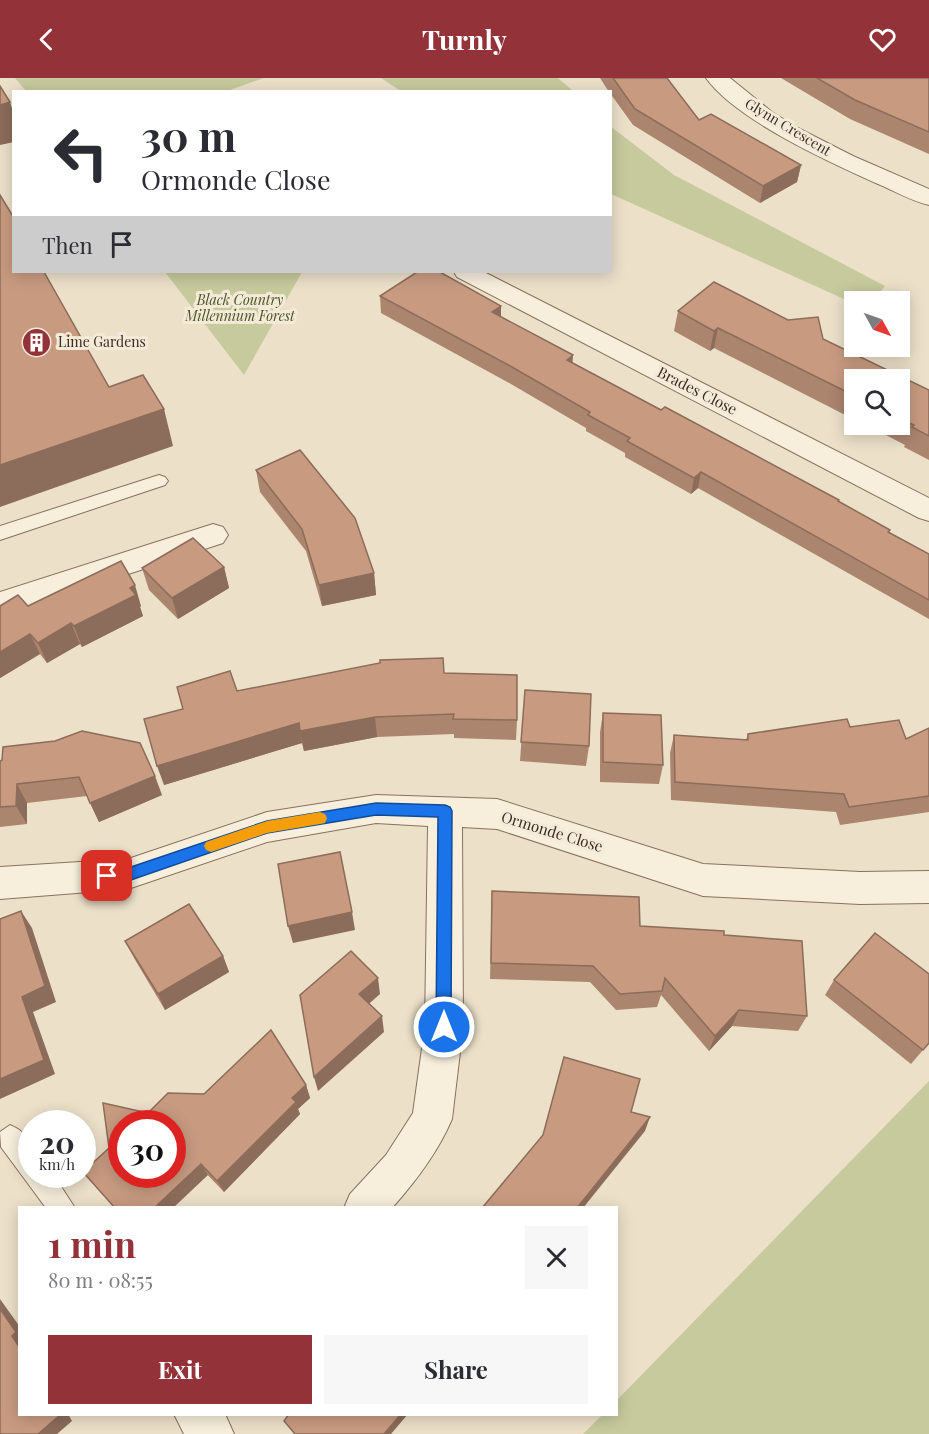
<!DOCTYPE html>
<meta charset="utf-8">
<style>
:root{--surface:#fff;--page:#f7f7f7;--text:#2b2b33;--muted:#7c7c81;--accent:#933238}
body{margin:0;font-family:"Playfair Display",serif;background:var(--page);color:var(--text);height:100vh;display:flex;flex-direction:column;font-size:22px;white-space:nowrap}
*{box-sizing:border-box;margin:0}
p{font-size:20px;color:var(--muted)}
.icon{flex:none;width:33px;height:33px;fill:none;stroke:currentColor;stroke-width:2;stroke-linecap:round;stroke-linejoin:round}
.map{position:relative;flex:1;overflow:hidden}
.side{position:absolute;left:18px;top:1128px;width:600px;height:210px;display:flex;flex-direction:column;background:var(--surface);border-radius:0px;box-shadow:0 3px 15px #0003}
.side>*{flex:none}
.banner{position:absolute;left:12px;top:12px;width:600px;height:183px;border-radius:0px;box-shadow:0 3px 15px #0003;background:#fff;color:var(--text);overflow:hidden}
.needle{width:39px;rotate:130deg}
.controls{position:absolute;left:844px;top:213px;display:grid;gap:12px}
.controls a{display:grid;place-items:center;width:66px;height:66px;border-radius:0px;background:var(--surface);box-shadow:0 3px 15px #0003;font-size:30px}
.speed{position:absolute;left:18px;top:1032px;display:flex;gap:12px;font-size:30px;font-weight:700;text-align:center}
.speed>*{display:grid;place-content:center;width:78px;height:78px;border-radius:50%;background:var(--surface);box-shadow:0 3px 15px #0003;line-height:1}
.speed small{font-size:15px;font-weight:400}
.speed .limit{border:9px solid #d22;background:#fff;color:#111}
.pin{position:absolute;display:grid;place-items:center;width:51px;height:51px;color:#fff;margin:-26px;border-radius:12px;box-shadow:0 3px 9px #0006}
.me{position:absolute;width:66px;margin:-33px;rotate:0deg;stroke-linejoin:round;filter:drop-shadow(0 0 4px #0008)}
.turn{display:flex;align-items:center;gap:21px;height:126px;padding:0 30px;font-size:27px}
.turn .icon{width:78px;height:78px;stroke-width:2.5}
.turn b{display:block;font-size:42px;line-height:51px}
.then{display:flex;align-items:center;height:57px;padding:0 30px;background:#0003;gap:12px;font-size:22px}
.round{display:grid;place-items:center;flex:none;width:63px;height:63px;border-radius:0px;background:var(--page)}
.headline{display:flex;align-items:center;justify-content:space-between;height:102px;padding:0 30px}
h1{font-size:36px;font-weight:700;line-height:45px;color:var(--accent)}
.primary-button{display:flex;gap:12px;margin-top:auto;padding:12px 30px}
.primary-button a{flex:1;height:69px;border-radius:0px;background:var(--accent);color:#fff;font-size:24px;font-weight:700;line-height:69px;text-align:center}
.primary-button a+a{background:var(--page);color:var(--text)}
header{display:flex;justify-content:space-between;align-items:center;height:78px;padding:0 30px;background:var(--accent);color:#fff;font-size:27px;font-weight:700}
.map>svg:first-child{display:block}
</style>
<header><svg class="icon" aria-label="back" viewBox="0 0 24 24"><path d="M15 5l-7 7 7 7"/></svg>Turnly<svg class="icon" aria-label="heart" viewBox="0 0 24 24"><path d="M12 20l-8-8c-3-5 5-10 8-4 3-6 11-1 8 4z"/></svg></header>
<div class="map">
<svg width="929" height="1356" viewBox="0 0 929 1356">
<rect width="100%" height="100%" fill="#ece0c9"/>
<g fill="#c7ca9d">
<polygon points="15,0 264,0 227,13 26,13"/>
<polygon points="381,0 558,0 573,13 401,13"/>
<polygon points="610,48 674,97 885,208 873,223 855,224 855,226 611,116"/>
<polygon points="165,194 302,194 244,297"/>
<polygon points="929,1003 929,1356 583,1356 602,1337 616,1336 617,1322"/>
</g>
<g fill="none" stroke-linecap="round" stroke-linejoin="round">
<defs>
<g id="lane">
<polygon points="159,397 165,399 168,403 165,407 0,462 0,448"/>
<path d="M 10,1047 C 34,1057 32,1074 32,1096 L 53,1096 L 75,1130 L 46,1130 L 1,1069 L 0,1054 Z"/>
</g>
<g id="street">
<path d="M 706,0 L 730,0 L 772,34 L 798,50 L 853,78 L 929,111 L 929,127 C 911,123 895,113 878,106 C 831,85 736,42 706,0 Z"/>
<polygon points="454,194 484,194 929,420 929,443 919,440 457,199"/>
<polygon points="213,446 223,449 228,457 223,465 0,538 0,514"/>
<path d="M 376,717 L 497,721 L 703,786 L 860,794 L 929,793 L 929,825 L 860,826 L 703,818 L 497,751 L 462,749 L 463,949 L 452,1041 C 438,1074 416,1103 392,1130 L 344,1130 L 350,1116 L 386,1077 L 413,1035 L 425,949 L 428,748 L 376,745 L 267,764 L 128,811 L 0,821 L 0,789 L 128,781 L 267,734 Z"/>
<polygon points="174,1336 225,1336 234,1356 184,1356"/>
</g>
</defs>
<use href="#lane" stroke="#87725e" stroke-width="2"/>
<use href="#street" stroke="#87725e" stroke-width="2"/>
<use href="#lane" fill="#f7eedc" fill-rule="evenodd"/>
<use href="#street" fill="#f7eedc" fill-rule="evenodd"/>
</g>
<g fill="#ac856f">
<polygon points="600,0 667,0 699,42 801,87 797,104 760,125 633,47 610,15 610,14 609,14"/>
<polygon points="781,0 929,0 929,76 850,41"/>
<polygon points="380,218 501,228 501,239 572,285 839,424 890,452 889,454 929,476 929,541 698,410 691,416 625,379 625,375 586,353 586,350 511,306 381,235"/>
<polygon points="678,233 823,261 929,312 929,382 904,369 905,367 865,346 900,346 900,302 855,302 855,342 714,270 710,273 674,253"/>
<polygon points="256,392 374,495 376,517 322,528 306,473 260,414"/>
<polygon points="224,489 229,510 178,541 149,512 142,490"/>
<polygon points="28,528 141,528 140,529 143,538 82,569 80,566 47,585 40,576 0,600"/>
<polygon points="444,595 517,642 516,662 454,660 454,656 377,659 304,673 302,665 164,707 183,631 237,613"/>
<polygon points="525,612 589,668 586,688 520,683"/>
<polygon points="603,635 663,687 659,706 600,704 600,654"/>
<polygon points="850,649 906,661 929,650 929,734 840,747 836,734 671,722 670,675 674,657 746,662 748,656"/>
<polygon points="0,683 162,717 99,744 87,718 27,725 27,746 0,749"/>
<polygon points="492,813 640,848 724,857 807,938 798,953 732,948 709,973 661,917 657,929 616,932 590,904 490,901"/>
<polygon points="125,863 223,878 229,894 165,932 134,880"/>
<polygon points="834,902 929,965 911,986 825,917"/>
<polygon points="306,1007 310,1020 298,1031 300,1036 224,1114 148,1035 204,1016"/>
</g>
<g fill="#8c6c5a">
<polygon points="10,24 14,37 14,64 0,67 0,27"/>
<polygon points="801,87 797,104 760,125 763,108"/>
<polygon points="501,228 501,245 492,234"/>
<polygon points="718,250 714,270 710,273 714,253"/>
<polygon points="573,277 572,294 567,282"/>
<polygon points="164,331 173,368 0,429 0,387"/>
<polygon points="701,394 698,410 691,416 694,400"/>
<polygon points="224,489 229,510 178,541 172,520"/>
<polygon points="374,495 376,517 322,528 319,507"/>
<polygon points="135,507 141,528 140,529 143,538 82,569 74,548"/>
<polygon points="71,545 80,566 47,585 38,565"/>
<polygon points="30,556 40,576 0,600 0,574"/>
<polygon points="375,639 377,659 304,673 300,653"/>
<polygon points="299,645 302,665 164,707 157,688"/>
<polygon points="155,698 162,717 99,744 90,725"/>
<polygon points="17,706 27,725 27,746 16,728"/>
<polygon points="21,833 32,850 56,924 33,934 55,996 0,1021 0,1001 22,919"/>
<polygon points="352,834 355,852 293,865 288,848"/>
<polygon points="223,878 229,894 165,932 158,916"/>
<polygon points="378,900 380,916 362,932 359,916"/>
<polygon points="739,932 732,948 709,973 715,958"/>
<polygon points="382,938 384,954 318,1013 314,999"/>
<polygon points="306,1007 310,1020 298,1031 300,1036 224,1114 217,1103 292,1020"/>
<polygon points="650,1039 645,1053 583,1130 577,1130"/>
<polygon points="201,1086 208,1097 173,1130 154,1130"/>
<polygon points="0,1221 20,1249 20,1270 12,1258 0,1231"/>
<polygon points="59,1336 68,1336 72,1343 57,1356 38,1356"/>
<polygon points="401,1336 408,1336 391,1356 384,1356"/>
</g>
<g fill="#c89b81" stroke="#8c6c5a" stroke-width="1.5" fill-rule="evenodd">
<polygon points="613,0 667,0 699,42 711,36 801,87 763,108 635,31"/>
<polygon points="817,0 929,0 929,54 855,22"/>
<polygon points="0,8 10,24 0,27"/>
<polygon points="0,117 14,140 14,194 44,194 109,309 143,297 164,331 0,387"/>
<polygon points="417,194 440,194 501,228 492,234 573,277 567,282 661,332 665,329 839,422 838,423 890,452 888,454 929,476 929,522 701,394 694,400 627,363 630,360 588,337 590,334 512,289 380,218"/>
<polygon points="714,204 788,242 818,239 823,261 929,312 929,358 912,349 914,347 900,341 900,302 855,302 855,318 718,250 714,253 678,233"/>
<polygon points="300,372 355,440 374,495 319,507 302,451 256,392"/>
<polygon points="193,460 224,489 172,520 142,490"/>
<polygon points="121,483 135,507 130,510 136,517 74,548 71,545 38,565 30,556 0,574 0,528 18,517 28,528"/>
<polygon points="443,580 444,595 517,597 517,642 453,641 454,636 375,639 300,653 299,645 157,688 144,641 183,631 177,609 230,593 237,613 380,585 380,582"/>
<polygon points="525,612 591,616 589,668 521,664"/>
<polygon points="603,635 661,637 663,687 603,684"/>
<polygon points="847,641 850,649 899,642 906,661 929,650 929,718 849,729 844,716 675,704 674,657 748,662 748,656"/>
<polygon points="82,653 140,665 155,698 90,725 79,699 17,706 16,728 0,729 0,683 2,682 3,669 55,663"/>
<polygon points="340,774 352,834 288,848 278,786"/>
<polygon points="492,813 639,819 640,848 724,853 724,857 802,863 807,938 739,932 715,958 665,900 662,913 620,916 593,888 491,885"/>
<polygon points="189,826 223,878 158,916 125,863"/>
<polygon points="21,833 45,908 22,919 44,982 0,1001 0,841"/>
<polygon points="875,855 929,896 929,965 923,972 834,902"/>
<polygon points="351,873 378,900 359,916 382,938 314,999 300,917"/>
<path d="M 271,952 L 306,1007 L 292,1020 L 296,1024 L 217,1103 L 201,1086 L 154,1130 L 115,1130 L 83,1094 L 109,1070 L 103,1025 L 148,1035 L 168,1015 L 204,1016 ZM 122,1046 L 172,1046 L 172,1096 L 122,1096 Z"/>
<polygon points="564,979 640,1001 631,1034 650,1039 577,1130 482,1130 543,1057"/>
<polygon points="0,1231 16,1254 12,1258 20,1270 20,1336 59,1336 60,1337 38,1356 0,1356"/>
<polygon points="289,1336 401,1336 384,1356 295,1356 284,1343"/>
</g>
<polygon fill="#1a73e8" stroke="#114b97" stroke-width="1.5" points="376,725 445,727 450,729 452,733 451,949 449,954 444,956 438,954 436,949 438,739 376,737 267,755 128,803 102,802 100,798 102,793 128,790 267,743"/>
<polygon fill="#f59e0b" points="320,734 325,736 327,740 325,745 320,746 267,755 211,774 206,772 204,768 206,764 267,743"/>
<defs>
<symbol id="building-disc" viewBox="-11 -11 22 22"><circle r="9.5" fill="#933238" stroke="#f4ead8"/><path d="M-4-6H4V6H1V3H-1V6H-4ZM-2.5-4.3h1.7v1.8h-1.7ZM.8-4.3h1.7v1.8H.8ZM-2.5-1h1.7V.8h-1.7ZM.8-1h1.7V.8H.8Z" fill="#fff"/></symbol>
</defs>
<g fill-rule="evenodd">
<use href="#building-disc" x="20" y="248" width="33" height="33"/>
</g>
<g text-anchor="middle" stroke-width="6" stroke-linejoin="round" paint-order="stroke">
<g font-size="14" fill="#392b21" stroke="#f4ead8">
<text transform="translate(788 49) rotate(31)" y="5">Glynn Crescent</text>
</g>
<g font-size="14" font-style="italic" fill="#4b5429" stroke="#f4ead8">
<text x="240" y="227">Black Country<tspan x="240" dy="16">Millennium Forest</tspan></text>
</g>
<g font-size="14" fill="#392b21" stroke="#f4ead8" text-anchor="start">
<text x="58" y="269">Lime Gardens</text>
</g>
<g font-size="15" fill="#392b21" stroke="#f4ead8">
<text transform="translate(697 313) rotate(27)" y="5">Brades Close</text>
<text transform="translate(552 754) rotate(17)" y="5">Ormonde Close</text>
</g>
</g>
</svg>
<div class="controls">
<a><svg class="needle" viewBox="-14 -14 28 28"><path d="M0-13l5 13h-10z" fill="#e53935"/><path d="M0 13l5-13h-10z" fill="#7c7c81"/></svg></a>
<a><svg class="icon" aria-label="search" viewBox="0 0 24 24"><circle cx="10" cy="10" r="6"/><path d="M15 15l6 6"/></svg></a>
</div>
<div class="speed"><div>20<small>km/h</small></div><div class="limit">30</div></div>
<div class="pin" style="left:107px;top:798px;background:#d93025"><svg class="icon" aria-label="arrive" viewBox="0 0 24 24"><path d="M6 21V4h12l-3 4 3 4H6"/></svg></div>
<svg class="me" style="left:444px;top:949px" viewBox="-20 -20 40 40"><circle r="17" fill="#1a73e8" stroke="#fff" stroke-width="3"/><path d="M0-11L8 9 0 5-8 9z" fill="#fff"/></svg>
<div class="banner">
<div class="turn"><svg class="icon" aria-label="left" viewBox="0 0 24 24"><path d="M17 20v-9H6M10 6l-5 5 5 5"/></svg><div><b>30 m</b>Ormonde Close</div></div>
<div class="then">Then<svg class="icon" aria-label="arrive" viewBox="0 0 24 24"><path d="M6 21V4h12l-3 4 3 4H6"/></svg></div>
</div>
<section class="side">
<div class="headline"><div><h1>1 min</h1><p>80 m · 08:55</p></div><a class="round"><svg class="icon" aria-label="close" viewBox="0 0 24 24"><path d="M6 6l12 12M18 6L6 18"/></svg></a></div>
<div class="primary-button"><a>Exit</a><a>Share</a></div>
</section>
</div>
